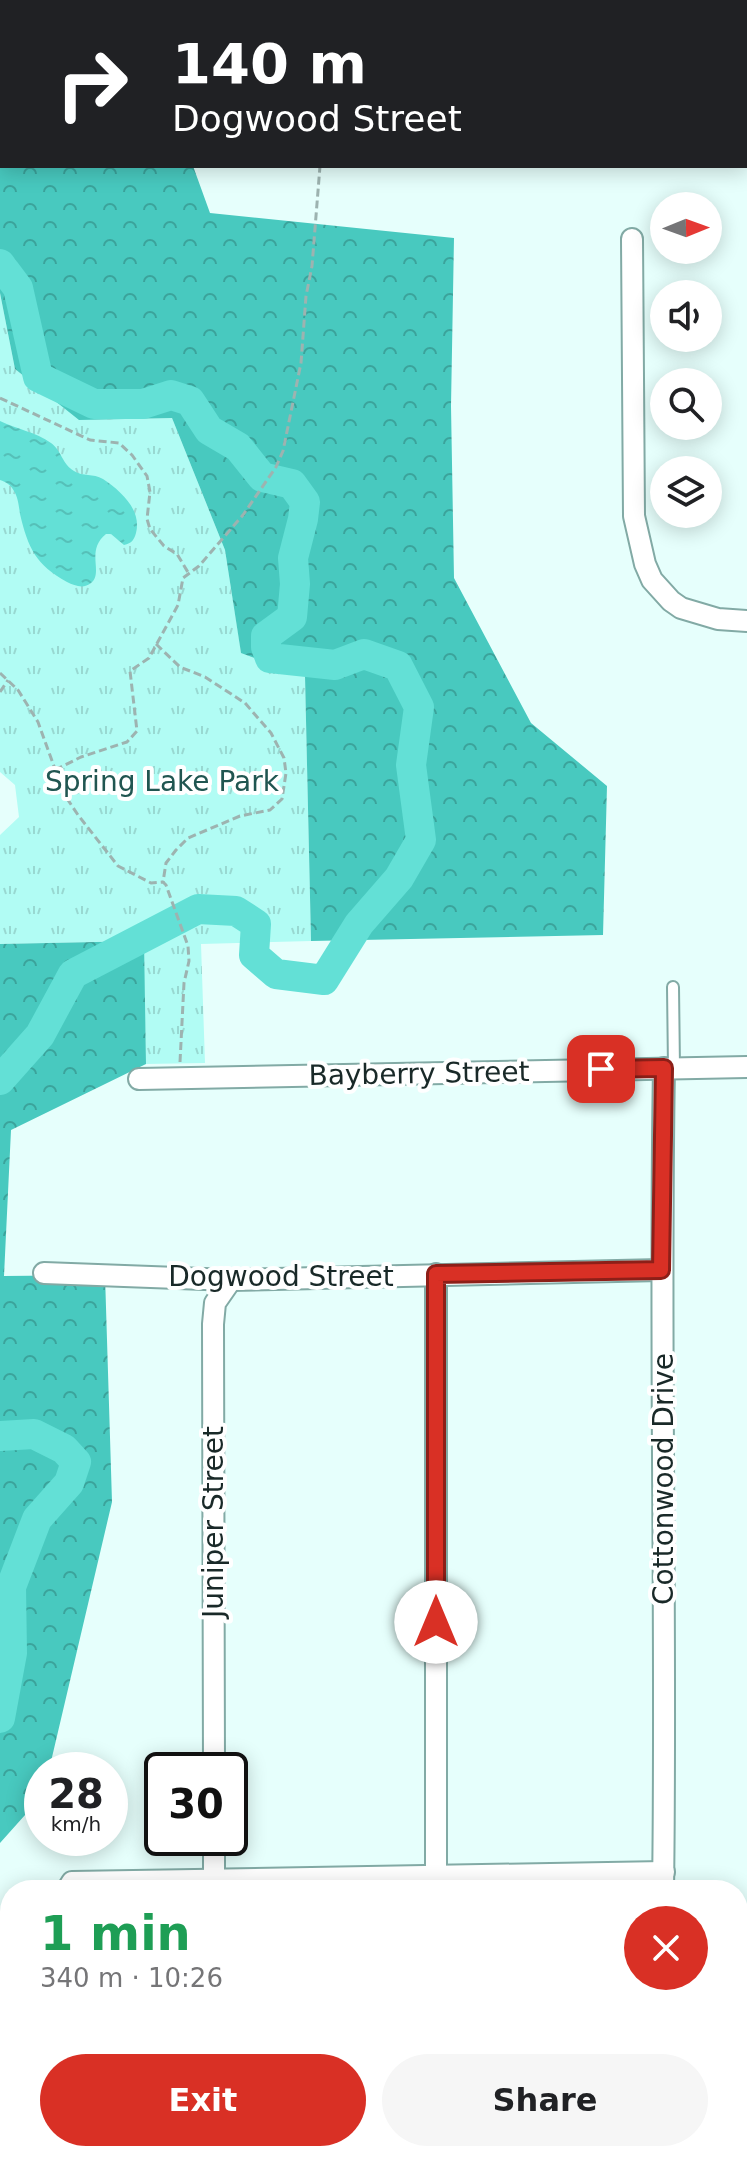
<!DOCTYPE html>
<meta charset="utf-8">
<style>
:root{--surface:#fff;--page:#f6f6f6;--text:#202124;--muted:#757577;--accent:#d93025}
body{margin:0;font-family:"DejaVu Sans",sans-serif;background:var(--page);color:var(--text);height:100vh;display:flex;flex-direction:column;font-size:30px;white-space:nowrap}
*{box-sizing:border-box;margin:0}
p{font-size:26px;color:var(--muted)}
.icon{flex:none;width:44px;height:44px;fill:none;stroke:currentColor;stroke-width:2;stroke-linecap:round;stroke-linejoin:round}
.map{position:relative;flex:1;overflow:hidden}
.sheet{position:absolute;left:0px;top:1880px;width:748px;height:282px;display:flex;flex-direction:column;background:var(--surface);border-radius:32px 32px 0 0;box-shadow:0 4px 20px #0003}
.sheet>*{flex:none}
.banner{position:absolute;left:0px;top:0px;width:748px;height:168px;box-shadow:0 4px 20px #0003;background:#202124;color:#fff;overflow:hidden}
.needle{width:52px;rotate:89deg}
.buttons{position:absolute;left:650px;top:192px;display:grid;gap:16px}
.buttons a{display:grid;place-items:center;width:72px;height:72px;border-radius:50%;background:var(--surface);box-shadow:0 4px 20px #0003;font-size:40px}
.speed{position:absolute;left:24px;top:1752px;display:flex;gap:16px;font-size:40px;font-weight:700;text-align:center}
.speed>*{display:grid;place-content:center;width:104px;height:104px;border-radius:50%;background:var(--surface);box-shadow:0 4px 20px #0003;line-height:1}
.speed small{font-size:20px;font-weight:400}
.speed .limit{border:4px solid #111;border-radius:12px;background:#fff;color:#111}
.pin{position:absolute;display:grid;place-items:center;width:68px;height:68px;color:#fff;margin:-34px;border-radius:16px;box-shadow:0 4px 12px #0006}
.me{position:absolute;width:88px;margin:-44px;rotate:0deg;stroke-linejoin:round;filter:drop-shadow(0 0 6px #0008)}
.turn{display:flex;align-items:center;gap:28px;height:168px;padding:0 40px;font-size:36px}
.turn .icon{width:104px;height:104px;stroke-width:2.5}
.turn b{display:block;font-size:56px;line-height:68px}
.round{display:grid;place-items:center;flex:none;width:84px;height:84px;border-radius:42px;background:var(--page)}
.head{display:flex;align-items:center;justify-content:space-between;height:136px;padding:0 40px}
h1{font-size:48px;font-weight:600;line-height:60px;color:#1e9e55}
.primary-button{display:flex;gap:16px;margin-top:auto;padding:16px 40px}
.primary-button a{flex:1;height:92px;border-radius:48px;background:var(--accent);color:#fff;font-size:32px;font-weight:600;line-height:92px;text-align:center}
.primary-button a+a{background:var(--page);color:var(--text)}
.map>svg:first-child{display:block}
</style>
<div class="map">
<svg width="747" height="2161" viewBox="0 0 747 2161">
<defs>
<pattern id="grass-tufts" width="24" height="20" patternUnits="userSpaceOnUse" patternTransform="scale(2)"><rect width="24" height="20" fill="#b1fcf4"/><path d="M3 7l-1-3M5 7V3M7 7l1-3M15 17l-1-3M17 17v-4M19 17l1-3" fill="none" stroke="#98d8d1"/></pattern>
<pattern id="forest-crowns" width="20" height="18" patternUnits="userSpaceOnUse" patternTransform="scale(2)"><rect width="20" height="18" fill="#48c9bf"/><path d="M2 6a3 3 0 1 1 6 0M12 15a3 3 0 1 1 6 0" fill="none" stroke="#3ba39b"/></pattern>
<pattern id="water-ripples" width="26" height="14" patternUnits="userSpaceOnUse" patternTransform="scale(2)"><rect width="26" height="14" fill="#63e0d6"/><path d="M2 4q2-2 4 0t4 0M15 11q2-2 4 0t4 0" fill="none" stroke="#55c0b8"/></pattern>
</defs>
<rect width="100%" height="100%" fill="#e6fffc"/>
<g fill="url(#grass-tufts)">
<polygon points="0,293 15,369 79,419 172,418 225,550 241,652 305,675 311,941 201,944 205,1063 146,1064 143,941 0,944 0,835 19,817 15,785 0,772"/>
<polygon points="77,2152 229,2152 229,2161 64,2161"/>
</g>
<g fill="url(#forest-crowns)">
<polygon points="0,0 134,0 135,2 2,2 2,166 193,166 210,213 454,238 451,406 454,578 531,723 607,786 603,935 311,941 305,676 241,653 225,550 172,418 79,420 15,369 0,293"/>
<polygon points="144,941 146,1064 11,1130 4,1276 105,1275 112,1502 49,1770 42,1770 42,1796 0,1843 0,944"/>
</g>
<path fill="url(#water-ripples)" d="M 0,421 C 16,429 36,432 51,443 C 62,451 62,464 74,471 C 83,477 93,473 103,479 C 121,491 142,510 136,533 C 134,540 132,543 124,545 L 111,534 L 106,534 C 85,551 104,573 91,583 C 84,589 75,586 67,582 C 36,565 28,548 20,514 C 19,507 18,497 14,491 C 11,485 6,482 0,480 Z"/>
<g fill="none" stroke-linecap="round" stroke-linejoin="round">
<g stroke="#63e0d6" stroke-width="30">
<polyline points="0,264 18,288 38,377 94,404 143,404 171,395 190,401 209,430 238,447 262,477 292,484 305,502 303,519 293,558 295,584 292,617 266,636 266,647 270,658 335,665 364,654 398,666 419,707 411,765 421,840 399,878 359,924 324,980 276,974 254,955 256,924 236,911 198,909 73,974 40,1035 0,1080"/>
<polyline points="0,1436 34,1434 64,1449 76,1462 69,1483 37,1519 11,1587 12,1653 0,1718"/>
</g>
<defs>
<polyline id="lane" points="673,987 674,1068"/>
<g id="street">
<polyline points="304,0 305,2"/>
<polyline points="615,0 615,2"/>
<polyline points="632,239 634,516 645,564 652,580 671,601 681,608 718,619 747,621"/>
<polyline points="139,1079 747,1067"/>
<polyline points="44,1273 231,1280 661,1270"/>
<polyline points="214,1770 213,1324 215,1303 231,1280"/>
<polyline points="214,1838 214,1880"/>
<polyline points="436,1876 436,1274"/>
<polyline points="67,1890 72,1882 664,1872"/>
<path d="M 663,1890 C 667,1616 659,1342 664,1068"/>
<polyline points="0,1993 10,1993"/>
<polyline points="738,2101 747,2100"/>
<polyline points="102,2161 120,2152"/>
</g>
</defs>
<use href="#lane" stroke="#82aaa5" stroke-width="14"/>
<use href="#street" stroke="#82aaa5" stroke-width="24"/>
<g stroke="#9db3b0" stroke-width="3" stroke-dasharray="8 4" stroke-linecap="butt">
<polyline points="0,398 90,440 119,443 132,455 147,476 150,492 147,519 150,529 164,546 177,554 189,574"/>
<polyline points="156,644 180,667 205,677 245,703 271,733 284,758 286,773 282,799 270,810 240,816 188,838 176,850 166,863 163,882"/>
<polyline points="0,673 18,690 38,722 64,794 78,815 118,866 151,883 163,882 166,885 188,946 189,961 184,983 180,1062"/>
<polyline points="0,692 8,680"/>
<polyline points="55,770 81,757 127,742 137,731 130,671 149,658 178,605 183,578 199,566 243,515 276,467 283,451 301,363 306,296 312,266 320,166"/>
<polyline points="186,2152 193,2161"/>
<polyline points="665,2152 665,2161"/>
<polyline points="177,2161 185,2152"/>
<polyline points="196,2161 200,2152"/>
</g>
<use href="#lane" stroke="#fff" stroke-width="10"/>
<use href="#street" stroke="#fff" stroke-width="20"/>
</g>
<g fill="none" stroke-linecap="round" stroke-linejoin="round">
<defs>
<polyline id="route" points="436,1622 436,1274 661,1270 664,1068 601,1069"/>
</defs>
<use href="#route" stroke="#8d1f18" stroke-width="20"/>
<use href="#route" stroke="#d93025" stroke-width="14"/>
</g>
<g text-anchor="middle" stroke-width="8" stroke-linejoin="round" paint-order="stroke">
<g font-size="28" fill="#205651" stroke="#fff">
<text x="162" y="791">Spring Lake Park</text>
</g>
<g font-size="28" fill="#192928" stroke="#fff">
<text transform="translate(419 1073) rotate(-1)" y="10">Bayberry Street</text>
<text x="281" y="1286">Dogwood Street</text>
<text transform="translate(663 1479) rotate(-90)" y="10">Cottonwood Drive</text>
<text transform="translate(213 1522) rotate(-90)" y="10">Juniper Street</text>
</g>
</g>
</svg>
<div class="buttons">
<a><svg class="needle" viewBox="-14 -14 28 28"><path d="M0-13l5 13h-10z" fill="#e53935"/><path d="M0 13l5-13h-10z" fill="#757577"/></svg></a>
<a><svg class="icon" aria-label="sound" viewBox="0 0 24 24"><path d="M4 9h4l5-4v14l-5-4H4zM17 9q2 3 0 6"/></svg></a>
<a><svg class="icon" aria-label="search" viewBox="0 0 24 24"><circle cx="10" cy="10" r="6"/><path d="M15 15l6 6"/></svg></a>
<a><svg class="icon" aria-label="layers" viewBox="0 0 24 24"><path d="M12 4l9 5-9 5-9-5zM3 14l9 5 9-5"/></svg></a>
</div>
<div class="speed"><div>28<small>km/h</small></div><div class="limit">30</div></div>
<div class="pin" style="left:601px;top:1069px;background:#d93025"><svg class="icon" aria-label="arrive" viewBox="0 0 24 24"><path d="M6 21V4h12l-3 4 3 4H6"/></svg></div>
<svg class="me" style="left:436px;top:1622px" viewBox="-20 -20 40 40"><circle r="19" fill="#fff"/><path d="M0-13L10 11 0 6-10 11z" fill="#d93025"/></svg>
<div class="banner">
<div class="turn"><svg class="icon" aria-label="right" viewBox="0 0 24 24"><path d="M7 20v-9h11M14 6l5 5-5 5"/></svg><div><b>140 m</b>Dogwood Street</div></div>
</div>
<section class="sheet">
<div class="head"><div><h1>1 min</h1><p>340 m · 10:26</p></div><a class="round" style="background:#d93025;color:#fff"><svg class="icon" aria-label="close" viewBox="0 0 24 24"><path d="M6 6l12 12M18 6L6 18"/></svg></a></div>
<div class="primary-button"><a>Exit</a><a>Share</a></div>
</section>
</div>
